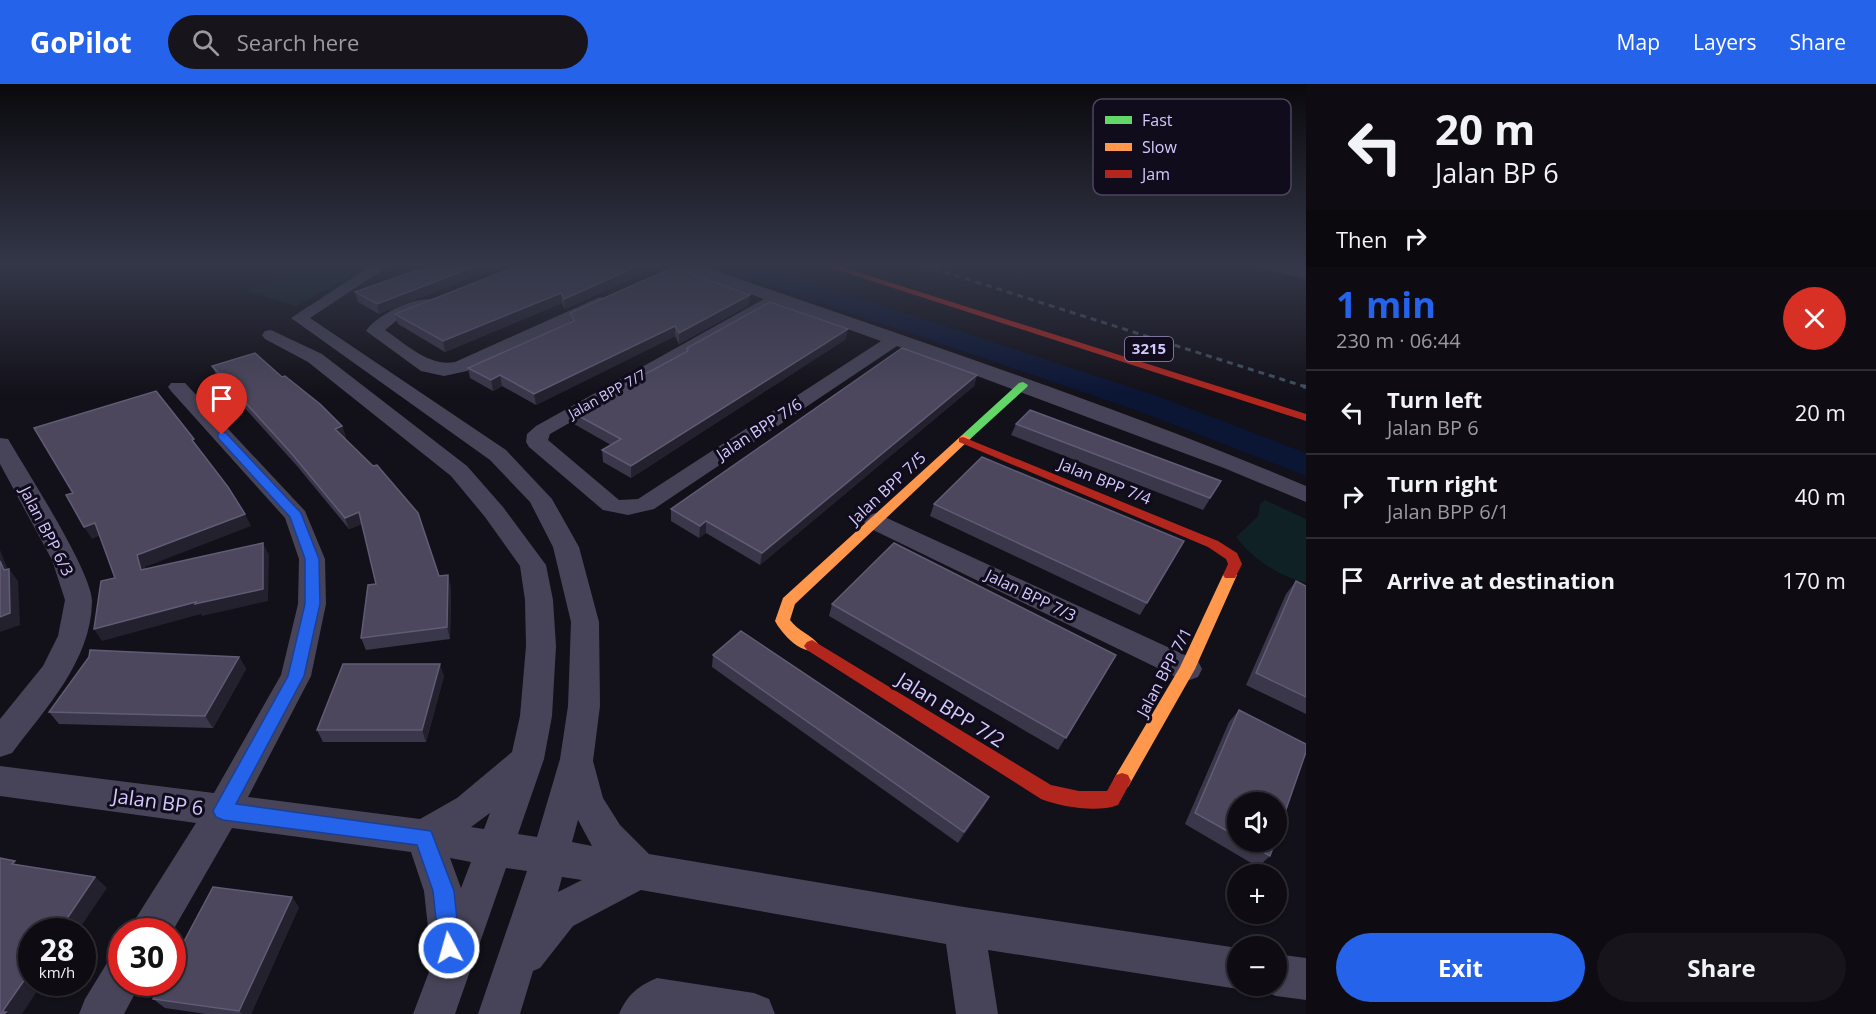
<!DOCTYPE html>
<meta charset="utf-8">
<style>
:root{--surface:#0e0c12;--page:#17151b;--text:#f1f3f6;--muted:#9b9b9f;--line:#2e2c32;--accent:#2563eb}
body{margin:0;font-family:"Open Sans",sans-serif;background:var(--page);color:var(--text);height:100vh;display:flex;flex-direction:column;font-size:22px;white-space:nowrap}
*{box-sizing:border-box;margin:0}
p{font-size:20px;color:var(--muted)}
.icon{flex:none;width:33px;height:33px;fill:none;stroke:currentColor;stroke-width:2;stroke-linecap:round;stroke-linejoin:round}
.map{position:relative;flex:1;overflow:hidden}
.side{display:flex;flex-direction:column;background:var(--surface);width:570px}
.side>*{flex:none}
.hud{background:#0e0c12;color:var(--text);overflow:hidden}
.fabs{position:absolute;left:1227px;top:708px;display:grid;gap:12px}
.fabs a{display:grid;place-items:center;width:60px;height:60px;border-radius:50%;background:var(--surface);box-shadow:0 2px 4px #0004,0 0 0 2px var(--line);font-size:30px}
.speed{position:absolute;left:18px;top:834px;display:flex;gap:12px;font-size:30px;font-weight:700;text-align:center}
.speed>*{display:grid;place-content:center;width:78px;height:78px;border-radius:50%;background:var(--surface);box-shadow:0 2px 4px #0004,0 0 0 2px var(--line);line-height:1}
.speed small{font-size:15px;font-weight:400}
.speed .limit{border:9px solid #d22;background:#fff;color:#111}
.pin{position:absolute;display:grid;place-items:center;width:51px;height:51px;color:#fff;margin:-62px -26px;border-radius:50% 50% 50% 0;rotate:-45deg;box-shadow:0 0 6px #0007}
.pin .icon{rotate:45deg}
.me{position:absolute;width:66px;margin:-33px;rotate:354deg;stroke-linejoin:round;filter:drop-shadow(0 0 4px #0008)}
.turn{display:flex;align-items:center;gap:21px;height:126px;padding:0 30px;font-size:27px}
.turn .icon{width:78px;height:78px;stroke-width:2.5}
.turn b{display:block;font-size:42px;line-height:51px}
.then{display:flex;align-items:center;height:57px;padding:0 30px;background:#0003;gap:12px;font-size:22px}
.round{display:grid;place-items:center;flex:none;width:63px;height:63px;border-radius:32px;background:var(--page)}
.overview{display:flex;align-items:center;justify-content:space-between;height:102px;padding:0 30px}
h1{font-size:36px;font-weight:700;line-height:45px;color:var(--accent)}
.button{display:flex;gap:12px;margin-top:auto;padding:12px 30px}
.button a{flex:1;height:69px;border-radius:36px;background:var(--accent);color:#fff;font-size:24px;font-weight:700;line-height:69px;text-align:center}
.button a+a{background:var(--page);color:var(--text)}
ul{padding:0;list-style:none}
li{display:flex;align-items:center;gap:18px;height:84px;padding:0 30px;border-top:2px solid var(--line)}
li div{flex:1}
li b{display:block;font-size:22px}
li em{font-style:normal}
header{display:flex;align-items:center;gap:36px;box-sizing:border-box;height:84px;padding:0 30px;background:var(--accent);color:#fff}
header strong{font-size:28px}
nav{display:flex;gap:33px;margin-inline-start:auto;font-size:21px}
.search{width:420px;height:54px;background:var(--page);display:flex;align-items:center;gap:15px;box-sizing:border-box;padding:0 21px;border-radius:33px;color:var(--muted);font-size:22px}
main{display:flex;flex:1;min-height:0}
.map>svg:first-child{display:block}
</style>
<header>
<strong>GoPilot</strong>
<div class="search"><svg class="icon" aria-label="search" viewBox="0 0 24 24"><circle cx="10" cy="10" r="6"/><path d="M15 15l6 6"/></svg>Search here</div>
<nav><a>Map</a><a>Layers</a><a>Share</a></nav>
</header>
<main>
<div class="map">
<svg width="1306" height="930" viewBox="0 0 1306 930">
<rect width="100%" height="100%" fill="#121018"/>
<g fill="#0f2124">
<polygon points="288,181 369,181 371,182 296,222 246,207 297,187"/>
<path d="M 1265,416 L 1306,435 L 1306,499 C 1277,491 1255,477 1236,453 L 1258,432 L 1260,420 Z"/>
</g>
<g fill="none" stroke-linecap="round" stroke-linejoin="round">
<polygon fill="#0b1534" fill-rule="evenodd" points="721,181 758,181 1160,313 1306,369 1306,392 1138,327 725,186"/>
<g fill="#474459" fill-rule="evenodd">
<path d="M 372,181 L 390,181 L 310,234 L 506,366 L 552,415 L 579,463 L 599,538 L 600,622 L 593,677 L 603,714 L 620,741 L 649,770 L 964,823 L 1238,864 L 1238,902 L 1248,902 L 1238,905 L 988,866 L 998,930 L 956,930 L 946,860 L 641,806 L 573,842 L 540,884 L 533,887 L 520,930 L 478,930 L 527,787 L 506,784 L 455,930 L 413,930 L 432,880 L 424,807 L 411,768 L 232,744 L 172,848 L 130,848 L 136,834 L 196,739 L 0,712 L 0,682 L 214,709 L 281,591 L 298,520 L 299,475 L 285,434 L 171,307 L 168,303 L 171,299 L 185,299 L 305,427 L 325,475 L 326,520 L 311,592 L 248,713 L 420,735 L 457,714 L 512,668 L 520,632 L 526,562 L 525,516 L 520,482 L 485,433 L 451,392 L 308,278 L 265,255 L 262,251 L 265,247 L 271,246 L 322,270 L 467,382 L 503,423 L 546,481 L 553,516 L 556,562 L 552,632 L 544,675 L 518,750 L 537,753 L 560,675 L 568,622 L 571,538 L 553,463 L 530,418 L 490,376 L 291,234 ZM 490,729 L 484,745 L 471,743 ZM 578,736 L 592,762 L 572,758 ZM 450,774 L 471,778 L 461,804 ZM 562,793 L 582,796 L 558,808 Z"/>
<path d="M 677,181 L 699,181 C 902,252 1108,318 1306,402 L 1306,418 L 1224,384 L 897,262 L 654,425 L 628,431 L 603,426 L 529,363 L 526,358 L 527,350 L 536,342 L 764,215 L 679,184 ZM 778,220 L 881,257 L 638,415 L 619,416 L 548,356 L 550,350 Z"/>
<path d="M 600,213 L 606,215 L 608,218 L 606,221 L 467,287 L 444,292 L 421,287 L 366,247 C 375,232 416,211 434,216 L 436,219 L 434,222 L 396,237 L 385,246 C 406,260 429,283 455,278 Z"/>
<path d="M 0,354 L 8,355 L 11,360 C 28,389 93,490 92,518 C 91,577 45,625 12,669 L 0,673 L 0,635 L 43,582 L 58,552 L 65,516 L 52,476 L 0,380 Z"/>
<polygon points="876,429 1198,577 1202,585 1198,593 1187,597 1176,593 867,443 864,437 867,431"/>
<polygon points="1276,870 1306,874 1306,916 1276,912 1261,906 1260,902 1276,902"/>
<polygon points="122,874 122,898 141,898 124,930 79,930 85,915 107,879"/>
<path d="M 657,894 L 754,909 L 769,915 L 775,930 L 619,930 C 627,911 638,902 657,894 Z"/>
</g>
<polygon fill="#63d668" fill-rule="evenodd" points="1023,298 1028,301 1027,303 969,356 961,356 961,352 1019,299"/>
<g fill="#ff974d" fill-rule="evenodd">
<path d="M 965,351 L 971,354 L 969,356 L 795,520 L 790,536 C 798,547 812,551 820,562 L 817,566 C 801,571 782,550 775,537 L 783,514 L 961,352 Z"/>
<polygon points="1230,486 1237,491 1195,585 1128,703 1122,705 1116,703 1113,697 1116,691 1180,583 1223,491"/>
</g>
<g fill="#b3261e" fill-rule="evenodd">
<polygon points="822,181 835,181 1306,330 1306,337"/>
<polygon points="963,353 1218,457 1237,469 1242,480 1235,494 1225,494 1223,491 1228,480 1226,475 1208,463 959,358 959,354"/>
<path d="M 812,556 L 1051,701 L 1079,707 L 1107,707 L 1116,691 L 1122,689 L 1128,691 L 1131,697 L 1118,721 C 1097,729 1062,723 1041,715 L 807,566 L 804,562 L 807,558 Z"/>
</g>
<polyline stroke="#415162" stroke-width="3" stroke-dasharray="6 5" stroke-linecap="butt" points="923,181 1306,303"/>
<polyline stroke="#415162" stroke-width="4" stroke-dasharray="8 7" stroke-linecap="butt" points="1303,302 1306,303"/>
</g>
<g fill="#3b374a">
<polygon points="432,181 379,230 358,218 355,208"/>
<polygon points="653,181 653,185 565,225 562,219 445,268 398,240 395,230"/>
<polygon points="1249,181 1306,181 1306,195"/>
<polygon points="749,221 679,260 675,252 536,321 502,302 493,307 470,294 468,284 571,238 570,229"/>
<polygon points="846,255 631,394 603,378 602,366 611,361 574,340 573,329 687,268 687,264"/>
<polygon points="212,282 282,293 342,342 346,354 345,354 439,492 451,503 450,555 366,566 361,554 376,500 362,440 349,445 297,382 217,293"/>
<polygon points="977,291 974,302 760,481 706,449 699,454 671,437 671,425"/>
<polygon points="1016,340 1221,397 1203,426 1011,351"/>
<polygon points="934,420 1184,457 1140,531 930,432"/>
<polygon points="1296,497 1306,502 1306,630 1246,601 1286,510"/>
<polygon points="832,520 1116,571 1058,666 829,532"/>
<polygon points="713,571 989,713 983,724 958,759 712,583"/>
<polygon points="239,573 246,585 213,644 59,640 49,628"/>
<polygon points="444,592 426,658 323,658 317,646"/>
<polygon points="1239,626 1238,758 1275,758 1270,772 1258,783 1185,740 1229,638"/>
<polygon points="299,823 251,930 206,930 165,924 153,915"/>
</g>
<g fill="#24212e">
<polygon points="479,181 505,181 379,230 377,220"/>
<polygon points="640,181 653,181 653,185 565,225 564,215"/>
<polygon points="561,209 562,219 445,268 443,257"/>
<polygon points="750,211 749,221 679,260 679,249"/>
<polygon points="675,242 675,252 536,321 534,310"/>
<polygon points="848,245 846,255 631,394 631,382"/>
<polygon points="500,291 502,302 493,307 491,296"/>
<polygon points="977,291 974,302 760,481 762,469"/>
<polygon points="342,342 346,354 339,356 335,345"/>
<polygon points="359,428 363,440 349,445 345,434"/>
<polygon points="245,430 251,442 145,483 149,498 141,486 137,471"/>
<polygon points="706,437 706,449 699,454 700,442"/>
<polygon points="95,439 103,450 92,455 84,443"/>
<polygon points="263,459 269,471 268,517 202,532 201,530 102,557 94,545"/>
<polygon points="0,466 9,488 9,485 18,497 20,541 0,548 0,533 4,486 0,477"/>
<polygon points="448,491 451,503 450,555 447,543"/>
<polygon points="239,573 246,585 213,644 205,632"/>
<polygon points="440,580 444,592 426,658 422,646"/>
<polygon points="989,713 983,724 958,759 964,748"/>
<polygon points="95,793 107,804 77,848 58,848"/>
<polygon points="292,813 299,823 251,930 242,930 239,927"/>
<polygon points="32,885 32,898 43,898 22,930 4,930 2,928"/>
</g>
<g fill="#4c475d" stroke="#615b76" stroke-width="1.5">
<polygon points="432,181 479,181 377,220 355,208"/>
<polygon points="520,181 640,181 564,215 561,209 443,257 395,230"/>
<polygon points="674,183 750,211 679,249 675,242 534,310 500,291 491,296 468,284 574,237 570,229"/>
<polygon points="770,218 848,245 631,382 602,366 621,355 573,329 688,267 687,264"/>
<polygon points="902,264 977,291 762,469 706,437 700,442 671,425"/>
<polygon points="255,269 282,293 285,292 320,320 342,342 335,345 373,382 377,381 418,429 439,492 448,491 447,543 361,554 368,501 376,500 359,428 345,434 292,370 212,282"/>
<polygon points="156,307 194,355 192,356 228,403 245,430 137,471 141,486 263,459 263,505 195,520 196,518 94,545 101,497 115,494 95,439 84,443 66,411 73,409 34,344"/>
<polygon points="1030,326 1221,397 1210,414 1016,340"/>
<polygon points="982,373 1184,457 1147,519 934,420"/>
<polygon points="894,459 1116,571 1066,654 832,520"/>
<polygon points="0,477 4,486 9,485 10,529 0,533"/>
<polygon points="1296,497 1306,502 1306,613 1256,589"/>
<polygon points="741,547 989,713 964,748 713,571"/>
<polygon points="90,566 239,573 205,632 49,628 89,573"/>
<polygon points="343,580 440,580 422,646 317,646"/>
<polygon points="1239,626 1306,660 1306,668 1276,754 1276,718 1238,718 1238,753 1195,729"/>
<polygon points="1245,758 1275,758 1270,772"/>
<polygon points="0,774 15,777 12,780 95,793 58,848 32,848 32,885 2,928 6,928 4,930 0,930"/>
<polygon points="213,803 292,813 239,927 153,915 162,898 172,898 172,880"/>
</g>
<linearGradient id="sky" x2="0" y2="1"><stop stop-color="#0a090d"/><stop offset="0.58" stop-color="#333748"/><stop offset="1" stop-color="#333748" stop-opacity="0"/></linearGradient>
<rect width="1306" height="312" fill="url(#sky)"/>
<polygon fill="#2563eb" stroke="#184099" stroke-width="1.5" points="222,348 226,349 301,429 319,475 320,520 304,592 236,720 431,747 454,807 460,864 457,872 449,875 442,872 439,864 433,807 417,761 223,736 216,733 213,727 288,592 305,520 305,475 290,433 218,354 218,349"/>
<g text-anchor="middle" stroke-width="6" stroke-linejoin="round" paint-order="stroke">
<g font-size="14" fill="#d4c9fd" stroke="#100c1c">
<text transform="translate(607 310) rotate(-29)" y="5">Jalan BPP 7/7</text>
</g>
<rect fill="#100c1c" stroke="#9990ba" stroke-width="1.5" x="1125" y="253" width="48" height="24" rx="4.5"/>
<g font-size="15" font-weight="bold" fill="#d4c9fd">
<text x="1149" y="270">3215</text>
</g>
<g font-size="16" fill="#d4c9fd" stroke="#100c1c">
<text transform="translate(759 345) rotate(-33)" y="6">Jalan BPP 7/6</text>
<text transform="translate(1105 397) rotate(22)" y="6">Jalan BPP 7/4</text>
<text transform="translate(887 404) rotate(-43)" y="6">Jalan BPP 7/5</text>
<text transform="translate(47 447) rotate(63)" y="6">Jalan BPP 6/3</text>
<text transform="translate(1031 511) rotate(26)" y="6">Jalan BPP 7/3</text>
<text transform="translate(1164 588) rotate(-62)" y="6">Jalan BPP 7/1</text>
</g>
<g font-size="20" fill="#d4c9fd" stroke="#100c1c">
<text transform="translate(951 626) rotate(32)" y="7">Jalan BPP 7/2</text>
<text transform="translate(158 718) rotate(8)" y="7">Jalan BP 6</text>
</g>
</g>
<rect x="1093" y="15" width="198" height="96" rx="9" fill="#100c1c" stroke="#4b4560" stroke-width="1.5"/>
<rect x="1105" y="32" width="27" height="8" fill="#63d668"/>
<rect x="1105" y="59" width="27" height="8" fill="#ff974d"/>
<rect x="1105" y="86" width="27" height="8" fill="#b3261e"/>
<g font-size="16" fill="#d4c9fd">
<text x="1142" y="42">Fast</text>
<text x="1142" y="69">Slow</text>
<text x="1142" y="96">Jam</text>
</g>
</svg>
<div class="fabs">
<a><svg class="icon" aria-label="sound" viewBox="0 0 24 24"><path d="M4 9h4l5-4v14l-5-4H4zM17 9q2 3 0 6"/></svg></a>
<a>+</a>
<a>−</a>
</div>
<div class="speed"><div>28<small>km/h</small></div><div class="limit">30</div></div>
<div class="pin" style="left:222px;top:351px;background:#d93025"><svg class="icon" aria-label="arrive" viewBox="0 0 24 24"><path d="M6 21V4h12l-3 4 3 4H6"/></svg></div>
<svg class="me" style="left:449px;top:864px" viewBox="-20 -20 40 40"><circle r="17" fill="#2563eb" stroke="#fff" stroke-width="3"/><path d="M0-11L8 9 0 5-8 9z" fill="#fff"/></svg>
</div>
<section class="side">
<div class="hud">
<div class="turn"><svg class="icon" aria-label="left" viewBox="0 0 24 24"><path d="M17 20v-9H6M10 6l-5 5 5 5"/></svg><div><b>20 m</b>Jalan BP 6</div></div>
<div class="then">Then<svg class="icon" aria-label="right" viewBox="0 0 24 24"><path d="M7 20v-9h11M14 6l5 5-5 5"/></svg></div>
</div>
<div class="overview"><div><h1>1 min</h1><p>230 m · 06:44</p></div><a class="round" style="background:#d93025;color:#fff"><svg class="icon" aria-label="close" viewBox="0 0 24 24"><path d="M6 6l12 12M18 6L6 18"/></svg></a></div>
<ul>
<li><svg class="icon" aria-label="left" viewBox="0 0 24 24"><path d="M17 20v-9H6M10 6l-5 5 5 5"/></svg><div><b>Turn left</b><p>Jalan BP 6</p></div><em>20 m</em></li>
<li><svg class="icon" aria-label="right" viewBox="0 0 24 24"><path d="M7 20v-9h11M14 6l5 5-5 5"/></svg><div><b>Turn right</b><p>Jalan BPP 6/1</p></div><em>40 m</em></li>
<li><svg class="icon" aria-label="arrive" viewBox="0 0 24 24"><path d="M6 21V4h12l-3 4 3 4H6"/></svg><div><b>Arrive at destination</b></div><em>170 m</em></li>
</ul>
<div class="button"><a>Exit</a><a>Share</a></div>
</section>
</main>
